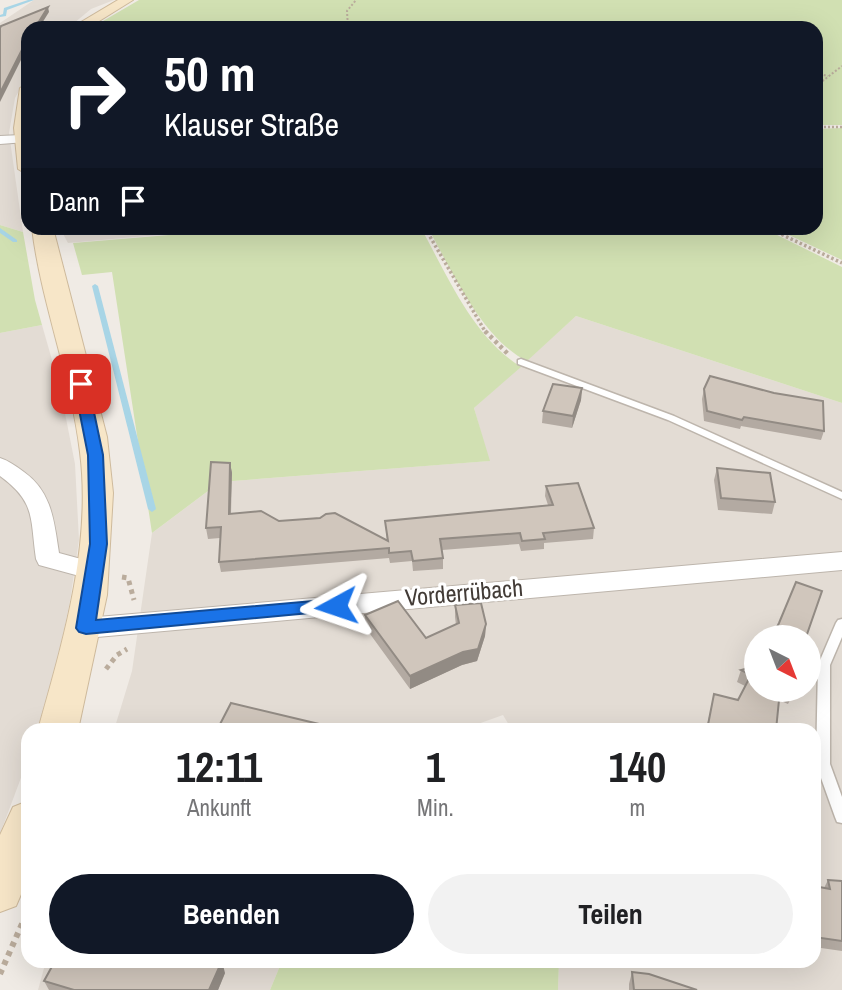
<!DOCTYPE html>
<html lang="de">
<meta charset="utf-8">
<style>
:root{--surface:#fff;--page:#f2f2f2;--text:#202124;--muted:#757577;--accent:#111827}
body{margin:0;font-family:"Archivo Narrow",sans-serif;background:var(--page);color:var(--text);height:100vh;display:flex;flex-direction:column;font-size:26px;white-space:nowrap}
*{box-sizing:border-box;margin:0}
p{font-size:23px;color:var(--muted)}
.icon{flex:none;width:38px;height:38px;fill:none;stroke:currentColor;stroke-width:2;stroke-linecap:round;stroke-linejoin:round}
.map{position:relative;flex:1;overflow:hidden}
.panel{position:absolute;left:21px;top:723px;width:800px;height:245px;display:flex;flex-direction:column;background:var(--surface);border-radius:21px;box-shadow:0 7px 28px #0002}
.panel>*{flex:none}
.guide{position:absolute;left:21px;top:21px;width:802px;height:214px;border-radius:21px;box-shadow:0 7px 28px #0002;background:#111827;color:#fff;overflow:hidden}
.needle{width:46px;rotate:138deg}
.fabs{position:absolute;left:744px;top:625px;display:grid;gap:14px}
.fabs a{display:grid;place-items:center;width:77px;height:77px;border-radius:50%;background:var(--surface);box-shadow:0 7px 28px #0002;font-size:35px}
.pin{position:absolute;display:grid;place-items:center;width:60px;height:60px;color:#fff;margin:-30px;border-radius:14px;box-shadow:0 4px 10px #0006}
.me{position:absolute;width:77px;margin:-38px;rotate:265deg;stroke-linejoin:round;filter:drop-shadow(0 0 5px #0008)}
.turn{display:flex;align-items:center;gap:24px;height:147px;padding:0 28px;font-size:32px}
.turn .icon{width:91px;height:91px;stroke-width:2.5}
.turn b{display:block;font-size:49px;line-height:60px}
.then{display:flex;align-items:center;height:66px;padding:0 28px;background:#0003;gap:14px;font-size:26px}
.eta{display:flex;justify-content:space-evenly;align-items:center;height:119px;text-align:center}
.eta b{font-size:42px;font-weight:700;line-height:49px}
.cta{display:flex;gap:14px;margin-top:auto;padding:14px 28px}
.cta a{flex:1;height:80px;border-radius:42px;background:var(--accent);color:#fff;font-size:28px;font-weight:700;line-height:80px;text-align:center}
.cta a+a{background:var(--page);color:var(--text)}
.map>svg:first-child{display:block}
</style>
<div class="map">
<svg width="842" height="990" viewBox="0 0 842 990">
<rect width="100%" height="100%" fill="#f0ebe5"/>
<g fill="#e3dcd4" fill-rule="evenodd">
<polygon points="34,0 114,0 91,9 68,28 28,28 28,75 15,98 9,133 23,232 0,225 0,23"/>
<polygon points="60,228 170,228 169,234 68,243"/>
<path d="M 576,316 L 842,403 L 842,990 L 558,990 L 559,961 L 814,961 L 814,730 L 512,730 L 503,715 L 461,730 L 114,730 L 132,671 L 152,533 L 220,482 L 489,461 L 474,408 ZM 756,637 L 808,637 L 808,690 L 756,690 Z"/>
<polygon points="42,325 60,388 75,464 79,540 70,601 54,677 37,730 28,730 28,759 0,834 0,333"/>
<polygon points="46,961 282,961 270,990 38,990"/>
</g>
<g fill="#d1e0b2">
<polygon points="139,0 842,0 842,125 816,125 816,28 91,28"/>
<polygon points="842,128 842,260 774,228 816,228 816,129"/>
<polygon points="0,225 23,232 35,300 42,325 0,333"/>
<path d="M 170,228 L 421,228 C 448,277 473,337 521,367 L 474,408 L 490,461 L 220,482 L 152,533 L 112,272 L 82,275 L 73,243 L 169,235 Z"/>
<path d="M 428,228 L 763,228 L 842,267 L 842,403 L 576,316 L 527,361 C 482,339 452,271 428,228 Z"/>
<polygon points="282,961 559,961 558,990 270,990"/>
</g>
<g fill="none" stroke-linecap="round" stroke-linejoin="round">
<g fill="#a8d5e6" fill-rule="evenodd">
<polygon points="28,0 34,0 7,10 6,16 0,17 0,15 3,14 4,8"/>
<polygon points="0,228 17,240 17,242 13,242 0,233"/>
<polygon points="95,284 98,286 156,509 152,512 148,509 92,286"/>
</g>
<defs>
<g id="service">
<polygon points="521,359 674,416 842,492 842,499 668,420 518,364 518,360"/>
<polygon points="842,619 842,637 830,665 830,764 842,797 842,823 837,822 835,817 816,764 818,665 836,623 838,620"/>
</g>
<g id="minor">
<polygon points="21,135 26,136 26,142 0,144 0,136"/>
<path d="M 0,458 C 9,461 16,466 24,472 C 52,492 54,521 59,553 L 103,565 L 106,571 L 103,577 L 94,580 L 39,565 L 36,559 C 30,518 36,502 0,476 Z"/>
<polygon points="842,552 842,570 86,638 77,635 73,628 77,621 86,618"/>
</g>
<g id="secondary">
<polygon points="118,0 133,0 88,28 71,28"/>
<polygon points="28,83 28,175 18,169 14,128 20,88"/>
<path d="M 32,228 L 53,228 L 107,437 L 113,493 L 107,595 L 78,730 L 38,730 C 63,641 92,545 80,452 C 71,376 41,303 32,228 Z"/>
<polygon points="28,801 28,878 16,906 0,912 0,835 13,807"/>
</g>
</defs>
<use href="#service" stroke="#bdb5ac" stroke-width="3"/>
<use href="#minor" stroke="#bdb5ac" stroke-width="2"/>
<use href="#secondary" stroke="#ceba9c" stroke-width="2"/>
<g stroke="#baac9c" stroke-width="2" stroke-dasharray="2 2" stroke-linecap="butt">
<polyline points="348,28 347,11 356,0"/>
<polyline points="816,73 828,76"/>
<polyline points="816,86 842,66"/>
</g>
<polyline stroke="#baac9c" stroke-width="2.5" stroke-dasharray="2 2" stroke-linecap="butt" points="816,127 842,127"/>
<g stroke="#baac9c" stroke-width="3.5" stroke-dasharray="2.5 2.5" stroke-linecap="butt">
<polyline points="425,228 486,333"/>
<polyline points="768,228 842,263"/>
</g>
<polyline stroke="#baac9c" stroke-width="4.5" stroke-dasharray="3.5 3.5" stroke-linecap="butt" points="485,331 508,354"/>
<g stroke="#baac9c" stroke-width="5" stroke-dasharray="4.5 4.5" stroke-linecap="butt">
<polyline points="122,577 128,578 134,600"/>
<polyline points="106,669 117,655 127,649"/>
</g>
<polyline stroke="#baac9c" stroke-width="6" stroke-dasharray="5 5" stroke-linecap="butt" points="0,974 25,917"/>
<use href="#service" fill="#fff" fill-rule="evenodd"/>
<use href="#minor" fill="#fff" fill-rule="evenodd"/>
<use href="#secondary" fill="#f7e6c8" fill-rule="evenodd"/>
</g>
<g fill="#b3aaa2">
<polygon points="582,388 581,400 572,428 542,423 543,411"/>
<polygon points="704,389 824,431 821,440 741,426 740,429 704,421 702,399"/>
<polygon points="230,463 232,473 231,514 387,541 385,521 548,505 545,496 546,486 594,528 593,539 544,543 544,549 521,551 519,544 442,550 443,558 443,569 413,571 412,561 390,563 389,558 221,572 219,562 220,538 208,539 206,528"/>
<polygon points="717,468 775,502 772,514 718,510 714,480"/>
<polygon points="455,605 486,624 485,636 477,661 462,665 410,689 365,627 365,615 426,638 456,625 455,617"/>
<polygon points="756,667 756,690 795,690 788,704 779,700 776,730 706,730 714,694 738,700 745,686 737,682 741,670"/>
<polygon points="828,880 842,881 842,951 814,947 814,886 824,888"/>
<polygon points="632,972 697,990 629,990 629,984"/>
<polygon points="225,973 218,990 49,990 44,981"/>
</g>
<g fill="#928b84">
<polygon points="48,7 49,12 39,28 35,28"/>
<polygon points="28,38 28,46 0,102 0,93"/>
<polygon points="582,388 581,400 572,428 573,416"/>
<polygon points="230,463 232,473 230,524 229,514"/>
<polygon points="486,624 485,636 477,661 462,665 410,689 410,676 463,652"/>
<polygon points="222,961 225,973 218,990 209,990"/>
</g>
<g fill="#d0c6bc" stroke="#928b84" stroke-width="2">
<polygon points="48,7 35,28 28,28 28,38 0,93 0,28 1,26"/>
<polygon points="710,376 774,393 823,401 824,431 744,417 742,420 707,411 704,389"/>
<polygon points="553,384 582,388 573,416 543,411"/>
<polygon points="211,462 230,463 229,514 261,511 279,521 320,518 326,514 335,513 388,541 385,521 553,505 546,486 578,483 594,528 543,533 545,539 522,541 520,533 440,539 443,558 413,561 411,551 389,553 389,548 219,562 221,527 206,528"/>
<polygon points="717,468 770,473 775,502 721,498"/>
<polygon points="796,582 822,591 806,637 772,637 779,623"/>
<polygon points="398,601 426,638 459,623 455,605 481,603 486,624 478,649 463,652 410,676 365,615"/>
<polygon points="808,646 814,648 808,659"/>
<polygon points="756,666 756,690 780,690 776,730 707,730 714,694 738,700 751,675 741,670"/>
<polygon points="231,703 319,724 316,730 217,730"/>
<polygon points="828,880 842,881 842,941 814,937 814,886 830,889"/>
<polygon points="55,961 222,961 209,990 74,990 44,981"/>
<polygon points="632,972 649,974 697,990 634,990"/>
</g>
<polygon fill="#1a73e8" stroke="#114b97" stroke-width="2" points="81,380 88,384 103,455 107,544 96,620 336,599 342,601 345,606 342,610 86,634 79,632 76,628 90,544 88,455 74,384"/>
<g text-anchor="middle" stroke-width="6" stroke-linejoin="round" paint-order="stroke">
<g font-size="24" fill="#423b36" stroke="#fff">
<text transform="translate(464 593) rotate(-5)" y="8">Vorderrübach</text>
</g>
</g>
</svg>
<div class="fabs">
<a><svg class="needle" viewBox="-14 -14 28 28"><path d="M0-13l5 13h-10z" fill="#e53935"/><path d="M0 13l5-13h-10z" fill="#757577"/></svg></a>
</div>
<div class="pin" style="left:81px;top:384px;background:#d93025"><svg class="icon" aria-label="arrive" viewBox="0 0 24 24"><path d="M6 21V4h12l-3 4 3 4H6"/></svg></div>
<svg class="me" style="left:336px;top:606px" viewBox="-20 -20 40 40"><path d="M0-17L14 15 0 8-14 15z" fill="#1a73e8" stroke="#fff" stroke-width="4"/></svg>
<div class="guide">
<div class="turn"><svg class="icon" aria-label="right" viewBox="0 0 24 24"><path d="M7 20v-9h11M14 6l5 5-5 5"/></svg><div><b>50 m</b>Klauser Straße</div></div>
<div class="then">Dann<svg class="icon" aria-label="arrive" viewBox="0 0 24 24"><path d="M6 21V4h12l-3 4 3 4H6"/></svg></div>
</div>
<section class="panel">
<div class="eta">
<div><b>12:11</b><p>Ankunft</p></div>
<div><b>1</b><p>Min.</p></div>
<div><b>140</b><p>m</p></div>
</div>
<div class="cta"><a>Beenden</a><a>Teilen</a></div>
</section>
</div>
